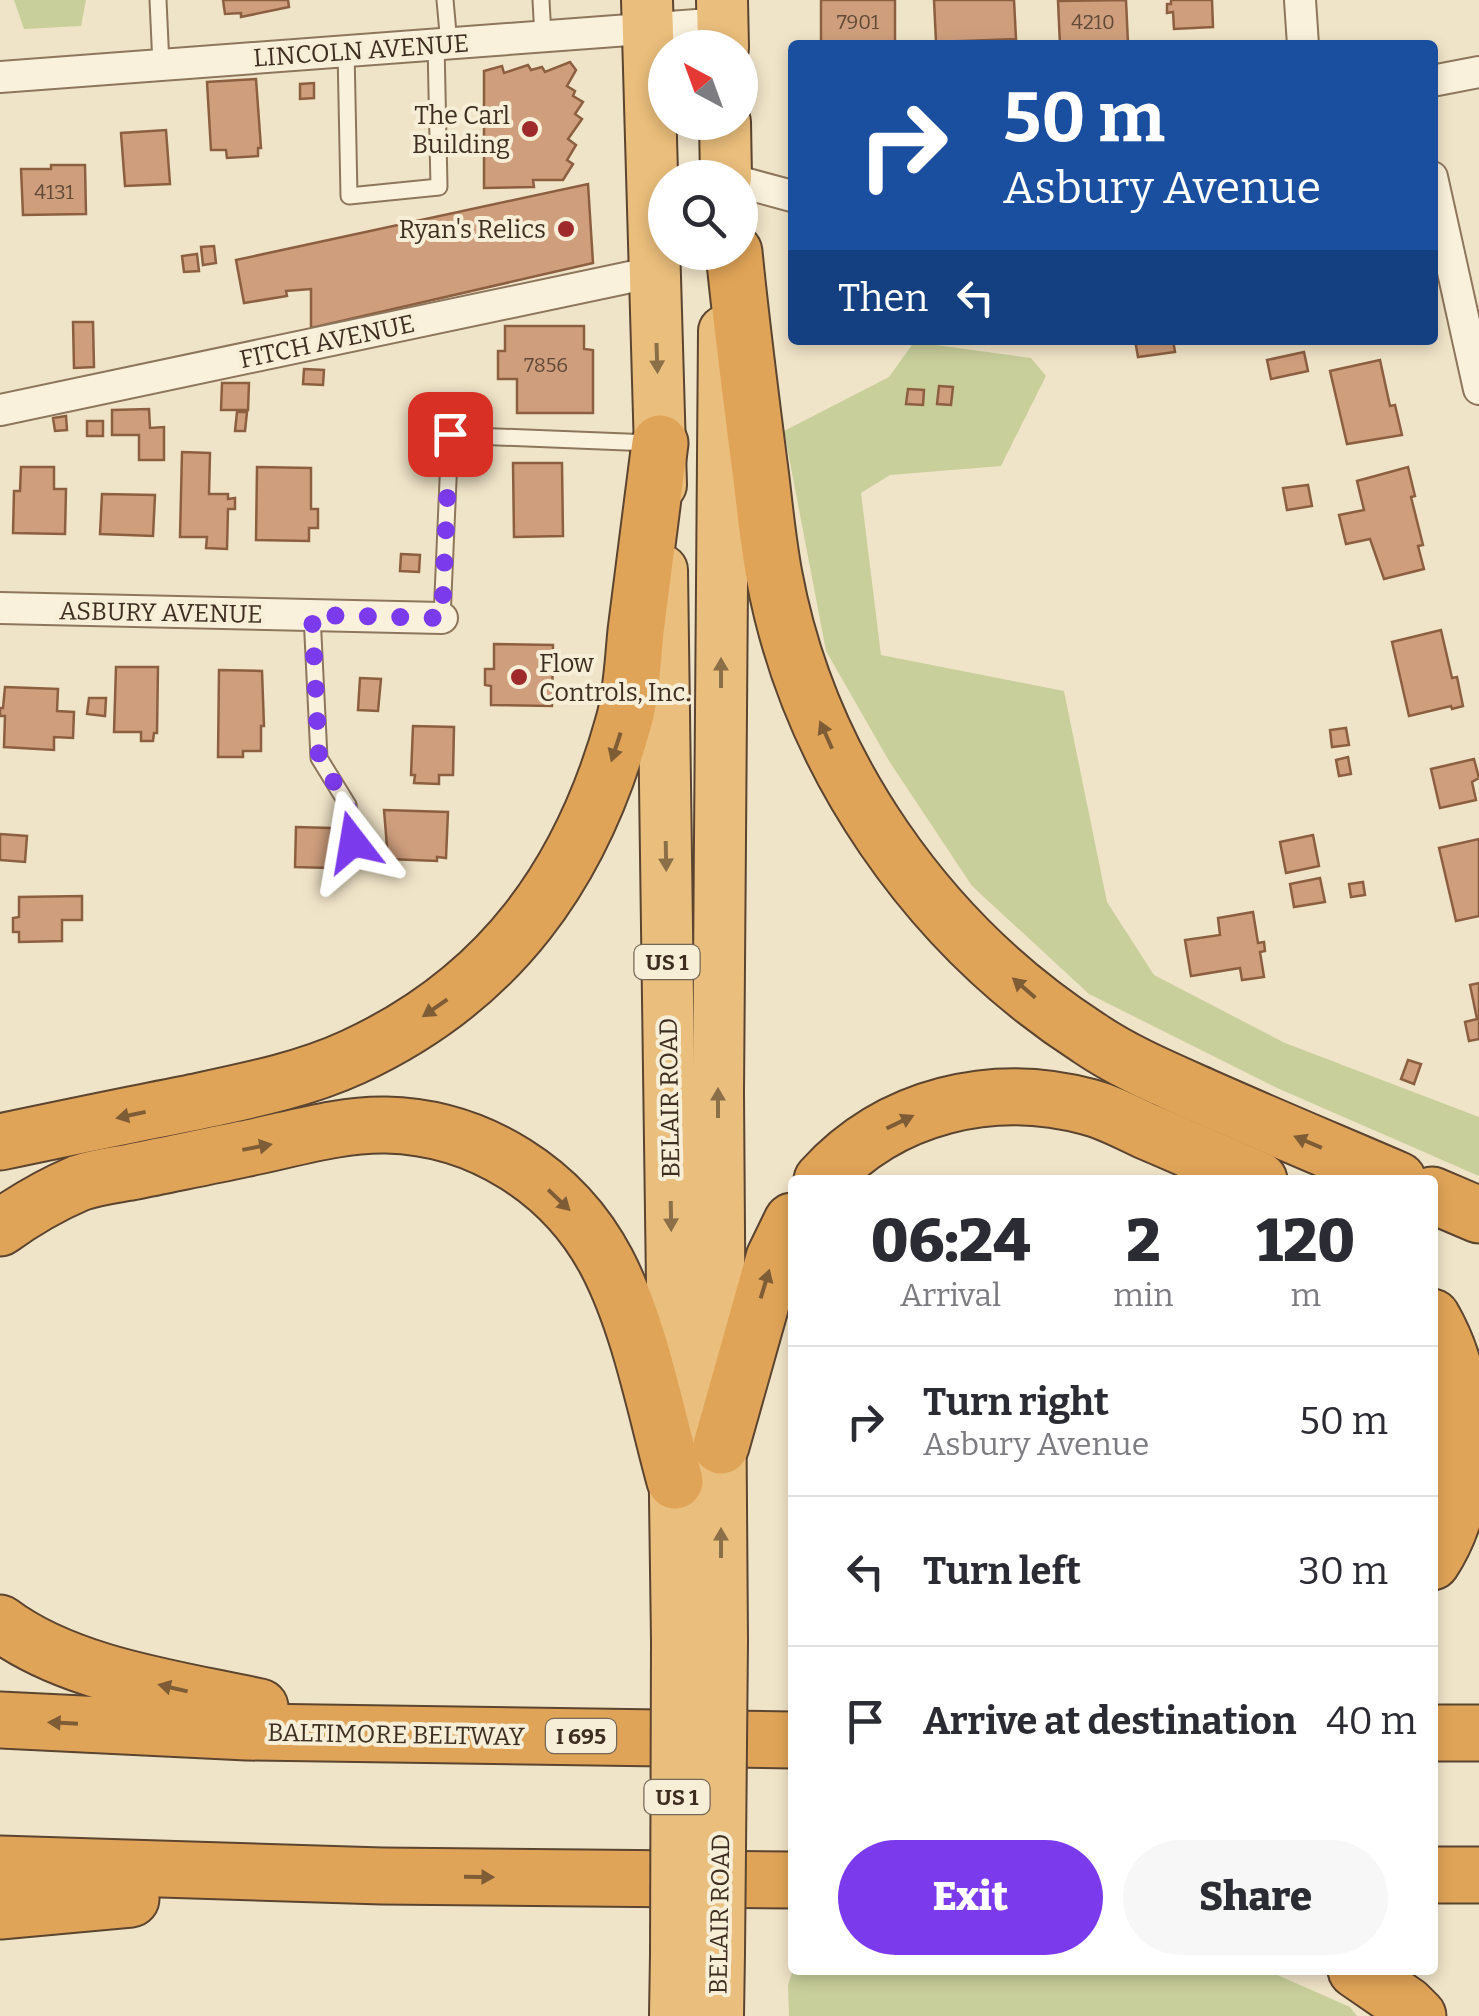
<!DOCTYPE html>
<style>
:root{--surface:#fff;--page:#f7f7f7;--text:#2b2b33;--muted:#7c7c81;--line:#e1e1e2;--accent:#7c3aed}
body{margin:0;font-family:Bitter,serif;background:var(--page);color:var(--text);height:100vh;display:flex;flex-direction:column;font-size:38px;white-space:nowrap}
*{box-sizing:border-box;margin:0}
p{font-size:32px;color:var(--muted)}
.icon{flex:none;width:55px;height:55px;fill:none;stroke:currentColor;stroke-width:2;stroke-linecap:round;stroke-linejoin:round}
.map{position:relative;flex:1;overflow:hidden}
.sheet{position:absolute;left:788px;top:1175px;width:650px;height:800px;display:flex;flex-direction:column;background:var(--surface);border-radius:10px;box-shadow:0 5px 15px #0003}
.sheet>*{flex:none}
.guide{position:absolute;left:788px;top:40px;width:650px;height:305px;border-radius:10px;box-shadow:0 5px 15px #0003;background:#1a4fa0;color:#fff;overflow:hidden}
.needle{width:65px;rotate:319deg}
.buttons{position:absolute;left:648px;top:30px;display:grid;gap:20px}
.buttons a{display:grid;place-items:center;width:110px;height:110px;border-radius:50%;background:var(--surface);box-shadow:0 5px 15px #0003;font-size:50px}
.pin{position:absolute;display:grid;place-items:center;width:85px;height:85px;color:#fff;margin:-42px;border-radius:20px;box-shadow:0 5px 15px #0006}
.me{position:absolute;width:110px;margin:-55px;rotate:346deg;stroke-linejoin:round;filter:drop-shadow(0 0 8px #0008)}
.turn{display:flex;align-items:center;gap:35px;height:210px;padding:0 50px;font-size:45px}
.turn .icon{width:130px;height:130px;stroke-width:2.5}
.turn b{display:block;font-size:70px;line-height:85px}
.then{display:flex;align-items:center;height:95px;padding:0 50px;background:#0003;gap:20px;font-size:38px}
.eta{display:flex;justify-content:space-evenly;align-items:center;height:170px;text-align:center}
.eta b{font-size:60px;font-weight:800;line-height:70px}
.action{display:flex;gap:20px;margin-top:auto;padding:20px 50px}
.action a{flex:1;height:115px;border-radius:60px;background:var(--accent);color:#fff;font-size:40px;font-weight:800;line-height:115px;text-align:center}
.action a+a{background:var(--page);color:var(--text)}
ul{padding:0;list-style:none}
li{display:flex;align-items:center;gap:30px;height:150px;padding:0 50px;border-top:2px solid var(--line)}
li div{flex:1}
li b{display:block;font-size:38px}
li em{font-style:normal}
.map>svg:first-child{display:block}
</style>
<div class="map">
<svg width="1479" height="2016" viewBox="0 0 1479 2016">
<rect width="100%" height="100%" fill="#f0e4c8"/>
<g fill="#c9cf9b">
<polygon points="14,0 86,0 81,26 24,29"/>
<polygon points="914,342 1031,358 1046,376 1001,466 890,475 861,493 881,655 1064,691 1107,902 1154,975 1285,1043 1479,1117 1479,1176 1277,1088 1089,994 972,886 889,761 826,651 784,431 889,377"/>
<polygon points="793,1970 1266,1970 1350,2007 1357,2016 789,2016 788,1985"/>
</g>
<g fill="#cf9f7d" stroke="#8d5f41" stroke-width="2.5">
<polygon points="223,0 288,0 289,7 241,17 241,13 225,14"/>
<rect x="821" y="0" width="74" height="45"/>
<polygon points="934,0 1014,0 1016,39 936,42"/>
<polygon points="1126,0 1128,43 1060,45 1058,1"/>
<polygon points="1171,0 1212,0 1213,27 1174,29 1173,12 1167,13 1167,4 1171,4"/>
<polygon points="570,62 576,70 567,86 575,91 573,96 583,102 575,114 582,119 568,139 576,145 567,160 573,164 563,180 533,180 534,187 484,188 484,71 502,66 504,73 528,65 531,70 542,67 545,72"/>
<polygon points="256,79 261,148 258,148 258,156 227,158 226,150 211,150 207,82"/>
<polygon points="314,83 314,98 300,99 300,84"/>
<polygon points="166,130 170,184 125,186 121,133"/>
<polygon points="51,165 85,165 86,214 23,215 21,169 51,169"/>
<polygon points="588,184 593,263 311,328 311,289 286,291 287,296 244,303 236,260"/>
<polygon points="214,246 216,263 203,265 201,247"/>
<polygon points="197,254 199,271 184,272 182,256"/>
<polygon points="73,322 93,322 94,367 74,368"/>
<polygon points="505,326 584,326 584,349 593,350 593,413 517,413 517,379 498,379 498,351 505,351"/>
<polygon points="1135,340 1173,340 1175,352 1138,357"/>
<polygon points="1304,352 1308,371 1271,379 1267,360"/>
<polygon points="1380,360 1390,406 1395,405 1402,435 1347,444 1330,371"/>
<polygon points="304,369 324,370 323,385 303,384"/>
<polygon points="222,383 249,383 248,410 221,410"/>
<polygon points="939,386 953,387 951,405 937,404"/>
<polygon points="908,389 924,390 923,405 906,404"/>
<polygon points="149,409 150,428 164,427 164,460 139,460 139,435 112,435 112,410"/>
<polygon points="237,412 247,412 245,431 235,431"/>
<polygon points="66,416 67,430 55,431 53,418"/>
<rect x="87" y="421" width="16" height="15"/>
<polygon points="182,452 210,453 209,494 228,494 228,499 235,498 235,509 228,509 227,549 206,548 207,537 180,537"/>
<polygon points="513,463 562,463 563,536 514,537"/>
<polygon points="21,467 54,467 54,489 66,489 65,534 13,533 14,491 20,491"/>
<polygon points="257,467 311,468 311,509 318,509 318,528 309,528 309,541 256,540"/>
<polygon points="1408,467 1415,496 1411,497 1423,545 1418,546 1424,569 1384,579 1370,539 1346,544 1339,515 1364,510 1357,481"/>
<polygon points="1308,485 1312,506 1287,510 1283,488"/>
<polygon points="102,494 155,495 153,536 100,534"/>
<polygon points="401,554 420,555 419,572 400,571"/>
<polygon points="1441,630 1452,678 1457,677 1463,706 1452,709 1451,706 1409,716 1392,642"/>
<polygon points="494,644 553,645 552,706 491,705 491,686 485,685 485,669 494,669"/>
<polygon points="116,667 158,667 157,733 154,733 153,741 141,741 141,732 114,732"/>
<polygon points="219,670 262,671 264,726 261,726 261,751 243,751 243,757 218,757"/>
<polygon points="360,678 381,679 378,711 358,710"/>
<polygon points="5,687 58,689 57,711 74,712 73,738 54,737 54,750 4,747 5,716 0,716 0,708 3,708"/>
<polygon points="89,698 106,698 105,716 87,714"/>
<polygon points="413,726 454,727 453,775 439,775 439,784 414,783 415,775 411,775"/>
<polygon points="1346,728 1349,745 1332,747 1330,730"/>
<polygon points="1348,757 1351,774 1339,776 1336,760"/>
<polygon points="1474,759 1479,778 1472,782 1476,800 1440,808 1431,769"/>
<polygon points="384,810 448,812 446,858 437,857 437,861 388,859"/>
<polygon points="296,827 331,828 330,868 295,867"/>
<polygon points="0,834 27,836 25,862 0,860"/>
<polygon points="1313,835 1319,866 1286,873 1280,842"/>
<polygon points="1479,839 1479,916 1456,921 1439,848"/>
<polygon points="1320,878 1325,902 1294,907 1290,884"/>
<polygon points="1363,882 1365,895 1351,897 1349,884"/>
<polygon points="82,896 82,920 62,920 62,941 19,942 19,932 13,932 13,918 19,917 19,897"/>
<polygon points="1253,912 1258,943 1264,942 1265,951 1260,952 1264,977 1242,980 1240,968 1191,976 1185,940 1220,935 1218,918"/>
<polygon points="1479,983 1479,1039 1469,1041 1465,1022 1477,1019 1470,985"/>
<polygon points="1408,1060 1421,1064 1414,1084 1401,1079"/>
</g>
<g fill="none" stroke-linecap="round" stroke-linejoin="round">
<defs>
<g id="service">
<polyline points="158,0 161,65"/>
<polyline points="445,0 449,44"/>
<polyline points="541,0 543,37"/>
<polyline points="346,51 349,196 439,187 436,44"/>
<polyline points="312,615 319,758 348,805 353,842"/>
<polyline points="442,618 450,435 651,443"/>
</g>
<g id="minor">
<polyline points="1300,0 1303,45"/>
<polyline points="0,77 723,23"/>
<polyline points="1432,81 1479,72"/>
<polyline points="1432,177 1479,389"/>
<polyline points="740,182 792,196"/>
<polyline points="0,410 654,272"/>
<polyline points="0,608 442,618"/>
</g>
<g id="trunk">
<polyline points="647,0 661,485"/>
<polyline points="722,0 723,48"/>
<polyline points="725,122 726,178"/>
<polyline points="662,570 677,1641"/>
<polyline points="722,1641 718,1093 724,331"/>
<polyline points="675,2016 676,1954"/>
<polyline points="718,2016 719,1953"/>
</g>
<g id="motorway">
<path d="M 734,252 C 741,323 750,393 759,463 C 764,500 767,538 774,575 C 809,764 928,934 1089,1038 C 1124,1062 1165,1079 1203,1096 C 1268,1125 1333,1152 1398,1180"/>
<path d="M 0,1142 C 62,1129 124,1116 186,1104 C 242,1092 301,1081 353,1057 C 500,989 582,874 624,721 C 632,693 633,661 636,631 C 644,569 652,506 660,443"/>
<path d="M 822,1180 C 890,1105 993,1081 1089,1107 C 1109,1112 1128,1123 1146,1131 C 1184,1147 1221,1164 1259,1180"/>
<polyline points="1432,1195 1479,1215"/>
<path d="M 0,1228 C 25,1210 51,1195 79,1183 C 96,1177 114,1175 131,1172 C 169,1164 206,1157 243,1149 C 289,1140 339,1124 386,1125 C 479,1127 564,1181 607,1263 C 640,1326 656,1412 675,1481"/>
<path d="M 1432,1317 C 1473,1387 1478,1492 1432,1562"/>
<polyline points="721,1446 774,1258 792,1221"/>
<path d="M 0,1623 C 69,1675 177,1689 260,1707"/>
<polyline points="0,1720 247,1732 792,1740"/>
<polyline points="1432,1733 1479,1733"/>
<polyline points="0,1864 382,1876 792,1880"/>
<polyline points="1432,1875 1479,1875"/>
<polyline points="0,1911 131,1899"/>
<polyline points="1356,1970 1407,2005 1418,2016"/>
</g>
</defs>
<use href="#service" stroke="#8d765c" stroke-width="19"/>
<use href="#minor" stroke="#8d765c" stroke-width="34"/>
<use href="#trunk" stroke="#5b4430" stroke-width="54"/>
<use href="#motorway" stroke="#5b4430" stroke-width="59"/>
<use href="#service" stroke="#faf1dc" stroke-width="15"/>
<use href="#minor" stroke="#faf1dc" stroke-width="30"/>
<use href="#trunk" stroke="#eabe7c" stroke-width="50"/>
<use href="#motorway" stroke="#e0a458" stroke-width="55"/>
<defs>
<g id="trunk-bridge">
<polyline points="719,1953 722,1641"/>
<polyline points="676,1954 677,1641"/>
</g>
</defs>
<use href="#trunk-bridge" stroke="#5b4430" stroke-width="54" stroke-linecap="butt"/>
<use href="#trunk-bridge" stroke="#eabe7c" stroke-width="50"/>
</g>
<defs><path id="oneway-solid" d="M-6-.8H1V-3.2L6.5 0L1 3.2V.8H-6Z" transform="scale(2.5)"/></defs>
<g fill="#8b6f49">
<use href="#oneway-solid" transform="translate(657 358) rotate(88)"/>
<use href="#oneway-solid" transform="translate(721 673) rotate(-90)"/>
<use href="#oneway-solid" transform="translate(666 856) rotate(89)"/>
<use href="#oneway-solid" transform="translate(718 1103) rotate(-90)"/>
<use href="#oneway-solid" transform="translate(671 1216) rotate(89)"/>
<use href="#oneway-solid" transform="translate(721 1543) rotate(-90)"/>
</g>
<g fill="#7e5d36">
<use href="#oneway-solid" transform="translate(826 735) rotate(-114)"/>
<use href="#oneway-solid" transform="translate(616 747) rotate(108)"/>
<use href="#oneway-solid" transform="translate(1024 988) rotate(-139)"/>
<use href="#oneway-solid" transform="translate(435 1008) rotate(145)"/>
<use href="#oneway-solid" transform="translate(131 1115) rotate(168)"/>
<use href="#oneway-solid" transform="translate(900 1122) rotate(-26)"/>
<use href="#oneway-solid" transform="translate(1308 1142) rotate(-157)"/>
<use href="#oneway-solid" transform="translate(257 1147) rotate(-11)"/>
<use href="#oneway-solid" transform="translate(559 1200) rotate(44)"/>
<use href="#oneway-solid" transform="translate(765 1284) rotate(-73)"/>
<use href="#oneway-solid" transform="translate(173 1688) rotate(-167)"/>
<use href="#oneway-solid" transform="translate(63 1723) rotate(-177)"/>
<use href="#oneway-solid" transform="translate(479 1877) rotate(1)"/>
</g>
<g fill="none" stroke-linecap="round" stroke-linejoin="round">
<polyline stroke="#7c3aed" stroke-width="18" stroke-dasharray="0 32.4" points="353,842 348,805 319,758 312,615 442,618 450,434"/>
</g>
<g fill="#9e2a2b" stroke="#f7eed8" stroke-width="4">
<circle cx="530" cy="129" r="10"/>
<circle cx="566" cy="229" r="10"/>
<circle cx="519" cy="677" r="10"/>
</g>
<g text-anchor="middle" stroke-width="8" stroke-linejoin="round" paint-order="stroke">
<g font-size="20" fill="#624a37">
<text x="858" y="29">7901</text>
<text x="1093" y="29">4210</text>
<text x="54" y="199">4131</text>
<text x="546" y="372">7856</text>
</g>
<g fill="#f7eed8" stroke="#756857" stroke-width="2.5">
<rect x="634.5" y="945" width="65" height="34" rx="8"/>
<rect x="546" y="1719" width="70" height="34" rx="8"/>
<rect x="644.5" y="1780" width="65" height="34" rx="8"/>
</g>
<g font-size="22" font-weight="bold" fill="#3d2e20">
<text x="667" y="970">US 1</text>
<text x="581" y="1744">I 695</text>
<text x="677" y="1805">US 1</text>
</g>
<g font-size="25" fill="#3d2e20" stroke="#f7eed8">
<text transform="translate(361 50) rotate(-4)" y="9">LINCOLN AVENUE</text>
<text transform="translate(327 341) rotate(-12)" y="9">FITCH AVENUE</text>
<text transform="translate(161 612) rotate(1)" y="9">ASBURY AVENUE</text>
<text transform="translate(669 1098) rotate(-91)" y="9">BELAIR ROAD</text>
<text transform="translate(396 1734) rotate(1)" y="9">BALTIMORE BELTWAY</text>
<text transform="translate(719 1914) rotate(-89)" y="9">BELAIR ROAD</text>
</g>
<g font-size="25" fill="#3d2e20" stroke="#f7eed8" text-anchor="end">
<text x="510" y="124">The Carl<tspan x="510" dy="29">Building</tspan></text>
<text x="546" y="238">Ryan's Relics</text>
<text x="539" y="672" text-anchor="start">Flow<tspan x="539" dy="29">Controls, Inc.</tspan></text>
</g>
</g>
</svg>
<div class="buttons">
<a><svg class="needle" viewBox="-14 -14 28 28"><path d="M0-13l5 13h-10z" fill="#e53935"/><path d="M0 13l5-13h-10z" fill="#7c7c81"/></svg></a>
<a><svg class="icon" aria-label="search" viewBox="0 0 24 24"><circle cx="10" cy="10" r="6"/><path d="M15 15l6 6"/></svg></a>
</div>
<div class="pin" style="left:450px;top:434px;background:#d93025"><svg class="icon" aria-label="arrive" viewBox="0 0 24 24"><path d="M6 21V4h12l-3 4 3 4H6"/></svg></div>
<svg class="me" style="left:353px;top:842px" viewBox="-20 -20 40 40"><path d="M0-17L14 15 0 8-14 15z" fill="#7c3aed" stroke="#fff" stroke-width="4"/></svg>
<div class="guide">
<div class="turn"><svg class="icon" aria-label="right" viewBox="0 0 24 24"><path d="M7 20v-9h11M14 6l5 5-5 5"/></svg><div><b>50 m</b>Asbury Avenue</div></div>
<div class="then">Then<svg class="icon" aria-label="left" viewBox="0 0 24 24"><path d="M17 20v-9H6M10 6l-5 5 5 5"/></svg></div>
</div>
<section class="sheet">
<div class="eta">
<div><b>06:24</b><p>Arrival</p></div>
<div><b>2</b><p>min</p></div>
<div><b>120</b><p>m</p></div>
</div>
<ul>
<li><svg class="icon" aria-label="right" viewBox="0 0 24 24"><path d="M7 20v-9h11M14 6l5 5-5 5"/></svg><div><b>Turn right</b><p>Asbury Avenue</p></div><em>50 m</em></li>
<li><svg class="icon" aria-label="left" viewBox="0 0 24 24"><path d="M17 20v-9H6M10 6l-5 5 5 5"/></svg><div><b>Turn left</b></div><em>30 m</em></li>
<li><svg class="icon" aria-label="arrive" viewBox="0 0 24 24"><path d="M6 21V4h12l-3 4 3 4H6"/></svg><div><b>Arrive at destination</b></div><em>40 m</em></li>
</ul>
<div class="action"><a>Exit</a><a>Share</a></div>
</section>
</div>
